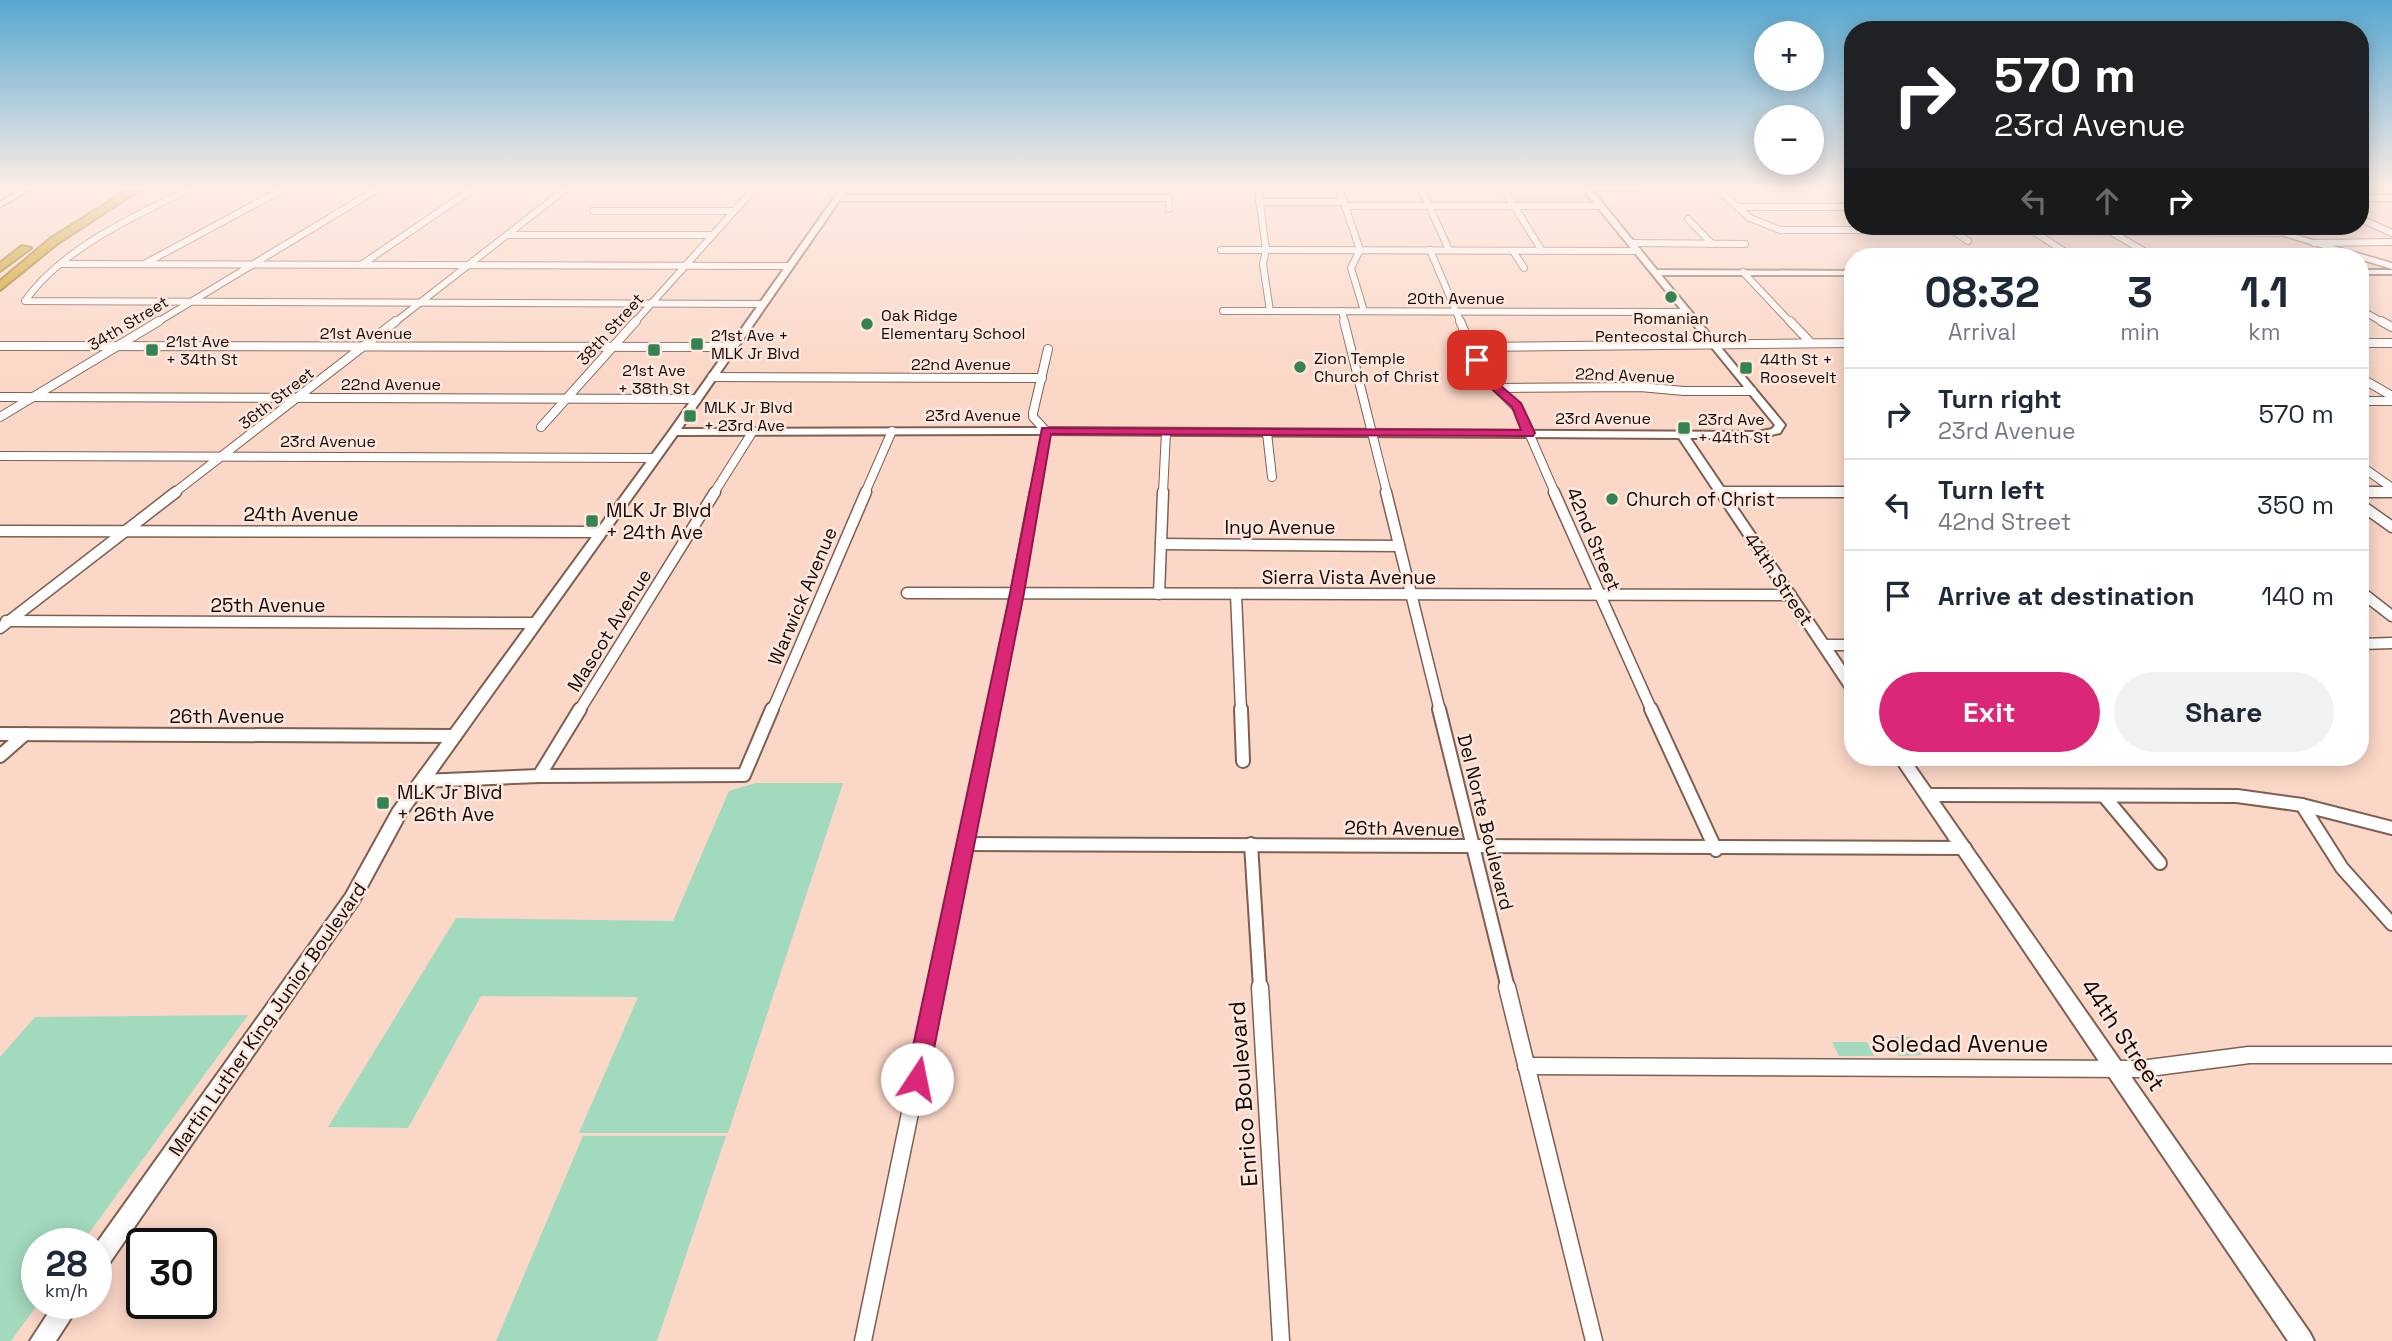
<!DOCTYPE html>
<meta charset="utf-8">
<style>
:root{--surface:#fff;--page:#f2f2f3;--text:#1f2937;--muted:#747a83;--line:#e0e1e3;--accent:#db2777}
body{margin:0;font-family:"Space Grotesk",sans-serif;background:var(--page);color:var(--text);height:100vh;display:flex;flex-direction:column;font-size:26px;white-space:nowrap}
*{box-sizing:border-box;margin:0}
p{font-size:23px;color:var(--muted)}
.icon{flex:none;width:38px;height:38px;fill:none;stroke:currentColor;stroke-width:2;stroke-linecap:round;stroke-linejoin:round}
.map{position:relative;flex:1;overflow:hidden}
.details{position:absolute;left:1844px;top:248px;width:525px;height:518px;display:flex;flex-direction:column;background:var(--surface);border-radius:28px;box-shadow:0 4px 18px #0003}
.details>*{flex:none}
.hud{position:absolute;left:1844px;top:21px;width:525px;height:214px;border-radius:28px;box-shadow:0 4px 18px #0003;background:#202124;color:#fff;overflow:hidden}
.controls{position:absolute;left:1754px;top:21px;display:grid;gap:14px}
.controls a{display:grid;place-items:center;width:70px;height:70px;border-radius:50%;background:var(--surface);box-shadow:0 4px 18px #0003;font-size:35px}
.speed{position:absolute;left:21px;top:1228px;display:flex;gap:14px;font-size:35px;font-weight:700;text-align:center}
.speed>*{display:grid;place-content:center;width:91px;height:91px;border-radius:50%;background:var(--surface);box-shadow:0 4px 18px #0003;line-height:1}
.speed small{font-size:18px;font-weight:400}
.speed .limit{border:4px solid #111;border-radius:10px;background:#fff;color:#111}
.pin{position:absolute;display:grid;place-items:center;width:60px;height:60px;color:#fff;margin:-30px;border-radius:14px;box-shadow:0 4px 10px #0006}
.me{position:absolute;width:77px;margin:-38px;rotate:11deg;stroke-linejoin:round;filter:drop-shadow(0 0 5px #0008)}
.turn{display:flex;align-items:center;gap:24px;height:147px;padding:0 35px;font-size:32px}
.turn .icon{width:91px;height:91px;stroke-width:2.5}
.turn b{display:block;font-size:49px;line-height:60px}
.lanes{display:flex;align-items:center;height:66px;padding:0 35px;background:#0003;justify-content:center;gap:35px;direction:ltr}
.lanes .off{opacity:.35}
.eta{display:flex;justify-content:space-evenly;align-items:center;height:119px;text-align:center}
.eta b{font-size:42px;font-weight:700;line-height:49px}
.action{display:flex;gap:14px;margin-top:auto;padding:14px 35px}
.action a{flex:1;height:80px;border-radius:42px;background:var(--accent);color:#fff;font-size:28px;font-weight:700;line-height:80px;text-align:center}
.action a+a{background:var(--page);color:var(--text)}
ul{padding:0;list-style:none}
li{display:flex;align-items:center;gap:21px;height:91px;padding:0 35px;border-top:2px solid var(--line)}
li div{flex:1}
li b{display:block;font-size:26px}
li em{font-style:normal}
.map>svg:first-child{display:block}
</style>
<div class="map">
<svg width="2392" height="1341" viewBox="0 0 2392 1341">
<rect width="100%" height="100%" fill="#fbd7c7"/>
<g fill="#a1dabd">
<polygon points="1512,194 1583,194 1591,203 1517,203"/>
<polygon points="756,783 843,783 728,1133 579,1133 638,997 481,996 408,1128 328,1127 456,918 673,921 729,791"/>
<polygon points="248,1015 81,1244 37,1244 38,1304 11,1341 0,1341 0,1057 35,1017"/>
<polygon points="1889,1037 1913,1037 1922,1055 1899,1056"/>
<polygon points="1832,1042 1867,1042 1874,1056 1839,1056"/>
<polygon points="583,1136 726,1136 657,1341 496,1341"/>
</g>
<g fill="none" stroke-linecap="round" stroke-linejoin="round">
<defs>
<g id="minor-far4">
<path d="M 192,188 C 136,215 61,249 25,301 L 763,304"/>
<polyline points="1258,188 1266,250 1263,264 1270,311"/>
<polyline points="1339,188 1360,250 1351,268 1364,311"/>
<polyline points="1421,188 1449,250"/>
<polyline points="1503,188 1542,251"/>
<polyline points="1586,188 1632,188"/>
<polyline points="1716,188 1750,218 1780,230 1951,230"/>
<polyline points="837,198 1169,198 1169,209"/>
<polyline points="2361,198 2392,198"/>
<polyline points="1259,202 1344,202"/>
<polyline points="1345,206 1601,206"/>
<polyline points="1738,207 1853,207"/>
<polyline points="593,211 734,211"/>
<polyline points="1688,219 1712,244"/>
<polyline points="2361,219 2392,233"/>
<polyline points="1946,226 1968,241"/>
<polyline points="2025,226 2073,257"/>
<polyline points="2034,231 2279,233"/>
<polyline points="2113,233 2154,257"/>
<polyline points="507,235 713,235"/>
<polyline points="1632,243 1745,244"/>
<polyline points="2314,243 2392,242"/>
<polyline points="1221,250 1638,251"/>
<polyline points="1430,250 1461,323"/>
<polyline points="1513,251 1524,268"/>
<polyline points="146,263 285,188"/>
<polyline points="62,264 790,266"/>
<polyline points="361,265 474,188"/>
<polyline points="1743,272 1791,323"/>
<polyline points="2361,310 2384,323"/>
<polyline points="1223,311 1688,312"/>
<polyline points="1342,311 1345,323"/>
<polyline points="156,323 379,188"/>
<polyline points="394,323 567,188"/>
<polyline points="634,323 755,188"/>
</g>
<g id="minor-far3">
<polyline points="1344,321 1387,493"/>
<polyline points="1460,321 1482,373 1519,410 1555,493"/>
<polyline points="1790,321 1811,343"/>
<polyline points="2381,321 2392,327"/>
<polyline points="2361,343 2392,343"/>
<polyline points="0,346 733,347"/>
<polyline points="1471,347 1853,343"/>
<polyline points="712,377 1042,378"/>
<polyline points="2361,378 2392,396"/>
<polyline points="1497,388 1640,387 1684,391 1752,391"/>
<polyline points="0,397 697,399"/>
<polyline points="2361,401 2392,401"/>
<polyline points="0,417 159,321"/>
<polyline points="541,427 636,321"/>
<polyline points="1267,433 1272,477"/>
<polyline points="0,456 655,458"/>
<polyline points="2361,466 2392,488"/>
<polyline points="1720,492 1853,492"/>
<polyline points="2361,492 2392,492"/>
<polyline points="174,493 396,321"/>
<polyline points="714,493 753,431"/>
<polyline points="865,493 892,431"/>
<polyline points="1035,493 1046,431 1033,417 1033,413 1048,349"/>
<polyline points="1163,493 1166,432"/>
</g>
<g id="minor-far2">
<polyline points="1386,492 1440,711"/>
<polyline points="1554,492 1652,711"/>
<polyline points="1720,492 1853,492"/>
<polyline points="2361,492 2392,492"/>
<polyline points="2361,505 2392,527"/>
<polyline points="0,531 601,532"/>
<polyline points="1161,544 1399,546"/>
<polyline points="2361,592 2392,616"/>
<polyline points="907,593 1791,595"/>
<polyline points="1159,594 1163,492"/>
<polyline points="1236,594 1241,711"/>
<polyline points="6,621 536,623"/>
<polyline points="0,628 176,492"/>
<polyline points="2361,644 2392,643"/>
<polyline points="1823,645 1853,645"/>
<polyline points="579,711 715,492"/>
<polyline points="772,711 866,492"/>
<polyline points="993,711 1035,492"/>
</g>
<g id="minor-far1">
<polyline points="1241,709 1243,761"/>
<polyline points="1439,709 1508,988"/>
<polyline points="1651,709 1716,850"/>
<polyline points="0,734 455,736"/>
<polyline points="0,756 25,734"/>
<polyline points="539,776 580,709"/>
<polyline points="422,781 539,776 744,775 772,709"/>
<polyline points="1929,795 2237,796 2302,805 2392,828"/>
<polyline points="2104,796 2160,863"/>
<polyline points="2302,805 2342,868 2392,924"/>
<polyline points="965,844 1965,848"/>
<polyline points="1251,844 1260,988"/>
<polyline points="936,988 993,709"/>
</g>
<g id="minor">
<polyline points="1260,987 1281,1341"/>
<polyline points="1507,987 1594,1341"/>
<polyline points="1526,1066 2141,1069 2249,1055 2392,1055"/>
<polyline points="863,1341 936,987"/>
</g>
<g id="tertiary">
<polygon points="841,188 848,188 681,429 1046,428 1758,432 1772,429 1775,425 1582,188 1590,188 1657,270 1853,271 1853,275 1661,275 1785,425 1780,433 1758,438 1690,438 1853,679 1853,693 1846,689 1679,438 1046,434 677,435 406,815 359,902 104,1271 96,1274 96,1244 346,894 393,809 670,430"/>
<rect x="2361" y="270" width="31" height="4"/>
<polygon points="1894,758 1909,758 2310,1333 2314,1341 2288,1341"/>
<polygon points="54,1304 80,1304 56,1341 30,1341"/>
</g>
<g id="secondary">
<polygon points="25,188 34,188 0,207 0,202"/>
<polygon points="2252,226 2264,226 2392,263 2392,269"/>
</g>
<g id="motorway">
<polygon points="131,188 142,188 58,243 0,290 0,281 50,239"/>
<polygon points="22,246 31,248 0,271 0,263"/>
</g>
</defs>
<use href="#minor-far4" stroke="#7e5f51" stroke-width="8"/>
<use href="#minor-far3" stroke="#7e5f51" stroke-width="10"/>
<use href="#minor-far2" stroke="#7e5f51" stroke-width="13"/>
<use href="#minor-far1" stroke="#7e5f51" stroke-width="16"/>
<use href="#minor" stroke="#7e5f51" stroke-width="19"/>
<use href="#tertiary" stroke="#7e5f51" stroke-width="4"/>
<use href="#secondary" stroke="#7e5f51" stroke-width="3"/>
<use href="#motorway" stroke="#866504" stroke-width="4"/>
<use href="#minor-far4" stroke="#fff" stroke-width="6"/>
<use href="#minor-far3" stroke="#fff" stroke-width="8"/>
<use href="#minor-far2" stroke="#fff" stroke-width="10"/>
<use href="#minor-far1" stroke="#fff" stroke-width="12"/>
<use href="#minor" stroke="#fff" stroke-width="16"/>
<use href="#tertiary" fill="#fff" fill-rule="evenodd"/>
<use href="#secondary" fill="#fff" fill-rule="evenodd"/>
<use href="#motorway" fill="#c39604" fill-rule="evenodd"/>
</g>
<linearGradient id="sky" x2="0" y2="1"><stop stop-color="#56a7d0"/><stop offset="0.5" stop-color="#fdede6"/><stop offset="1" stop-color="#fdede6" stop-opacity="0"/></linearGradient>
<rect width="2392" height="375" fill="url(#sky)"/>
<polygon fill="#db2777" stroke="#8e194d" stroke-width="2" points="1477,356 1480,357 1494,380 1521,403 1535,433 1533,436 1051,434 1024,593 928,1079 925,1086 917,1089 909,1086 906,1079 1010,593 1042,428 1521,430 1512,407 1486,384 1471,360"/>
<g fill="#358252" stroke="#fee8de" stroke-width="2.5">
<circle cx="1671" cy="297" r="7"/>
<circle cx="867" cy="324" r="7"/>
<rect x="690" y="337" width="14" height="14" rx="3.5"/>
<rect x="145" y="343" width="14" height="14" rx="3.5"/>
<rect x="647" y="343" width="14" height="14" rx="3.5"/>
<circle cx="1300" cy="367" r="7"/>
<rect x="1739" y="361" width="14" height="14" rx="3.5"/>
<rect x="683" y="409" width="14" height="14" rx="3.5"/>
<rect x="1677" y="421" width="14" height="14" rx="3.5"/>
<circle cx="1612" cy="499" r="7"/>
<rect x="585" y="514" width="14" height="14" rx="3.5"/>
<rect x="376" y="796" width="14" height="14" rx="3.5"/>
</g>
<g text-anchor="middle" stroke-width="5" stroke-linejoin="round" paint-order="stroke">
<g font-size="16" fill="#140904" stroke="#fee8de">
<text x="1456" y="304">20th Avenue</text>
<text transform="translate(128 323) rotate(-31)" y="6">34th Street</text>
<text transform="translate(610 329) rotate(-48)" y="6">38th Street</text>
<text x="366" y="339">21st Avenue</text>
<text x="961" y="370">22nd Avenue</text>
<text transform="translate(1625 375) rotate(2)" y="6">22nd Avenue</text>
<text x="391" y="390">22nd Avenue</text>
<text transform="translate(276 398) rotate(-38)" y="6">36th Street</text>
<text x="973" y="421">23rd Avenue</text>
<text x="1603" y="424">23rd Avenue</text>
<text x="328" y="447">23rd Avenue</text>
</g>
<g font-size="16" fill="#140904" stroke="#fee8de" text-anchor="start">
<text x="881" y="321">Oak Ridge<tspan x="881" dy="18">Elementary School</tspan></text>
<text x="1671" y="324" text-anchor="middle">Romanian<tspan x="1671" dy="18">Pentecostal Church</tspan></text>
<text x="711" y="341">21st Ave +<tspan x="711" dy="18">MLK Jr Blvd</tspan></text>
<text x="166" y="347">21st Ave<tspan x="166" dy="18">+ 34th St</tspan></text>
<text x="1314" y="364">Zion Temple<tspan x="1314" dy="18">Church of Christ</tspan></text>
<text x="1760" y="365">44th St +<tspan x="1760" dy="18">Roosevelt</tspan></text>
<text x="654" y="376" text-anchor="middle">21st Ave<tspan x="654" dy="18">+ 38th St</tspan></text>
<text x="704" y="413">MLK Jr Blvd<tspan x="704" dy="18">+ 23rd Ave</tspan></text>
<text x="1698" y="425">23rd Ave<tspan x="1698" dy="18">+ 44th St</tspan></text>
</g>
<g font-size="19" fill="#140904" stroke="#fee8de" text-anchor="start">
<text x="1626" y="506">Church of Christ</text>
<text x="606" y="517">MLK Jr Blvd<tspan x="606" dy="22">+ 24th Ave</tspan></text>
<text x="397" y="799">MLK Jr Blvd<tspan x="397" dy="22">+ 26th Ave</tspan></text>
</g>
<g font-size="19" fill="#140904" stroke="#fee8de">
<text x="301" y="521">24th Avenue</text>
<text x="1280" y="534">Inyo Avenue</text>
<text transform="translate(1594 539) rotate(67)" y="7">42nd Street</text>
<text x="1349" y="584">Sierra Vista Avenue</text>
<text transform="translate(1779 579) rotate(56)" y="7">44th Street</text>
<text transform="translate(802 596) rotate(-67)" y="7">Warwick Avenue</text>
<text x="268" y="612">25th Avenue</text>
<text transform="translate(609 630) rotate(-58)" y="7">Mascot Avenue</text>
<text x="227" y="723">26th Avenue</text>
<text transform="translate(1486 822) rotate(76)" y="7">Del Norte Boulevard</text>
<text transform="translate(1402 828) rotate(1)" y="7">26th Avenue</text>
<text transform="translate(267 1019) rotate(-55)" y="7">Martin Luther King Junior Boulevard</text>
</g>
<g font-size="23" fill="#140904" stroke="#fee8de">
<text transform="translate(2123 1035) rotate(56)" y="8">44th Street</text>
<text x="1960" y="1052">Soledad Avenue</text>
<text transform="translate(1243 1094) rotate(-94)" y="8">Enrico Boulevard</text>
</g>
</g>
</svg>
<div class="controls">
<a>+</a>
<a>−</a>
</div>
<div class="speed"><div>28<small>km/h</small></div><div class="limit">30</div></div>
<div class="pin" style="left:1477px;top:360px;background:#d93025"><svg class="icon" aria-label="arrive" viewBox="0 0 24 24"><path d="M6 21V4h12l-3 4 3 4H6"/></svg></div>
<svg class="me" style="left:917px;top:1079px" viewBox="-20 -20 40 40"><circle r="19" fill="#fff"/><path d="M0-13L10 11 0 6-10 11z" fill="#db2777"/></svg>
<div class="hud">
<div class="turn"><svg class="icon" aria-label="right" viewBox="0 0 24 24"><path d="M7 20v-9h11M14 6l5 5-5 5"/></svg><div><b>570 m</b>23rd Avenue</div></div>
<div class="lanes"><svg class="icon off" aria-label="left" viewBox="0 0 24 24"><path d="M17 20v-9H6M10 6l-5 5 5 5"/></svg><svg class="icon off" aria-label="ahead" viewBox="0 0 24 24"><path d="M12 20V5M6 11l6-6 6 6"/></svg><svg class="icon" aria-label="right" viewBox="0 0 24 24"><path d="M7 20v-9h11M14 6l5 5-5 5"/></svg></div>
</div>
<section class="details">
<div class="eta">
<div><b>08:32</b><p>Arrival</p></div>
<div><b>3</b><p>min</p></div>
<div><b>1.1</b><p>km</p></div>
</div>
<ul>
<li><svg class="icon" aria-label="right" viewBox="0 0 24 24"><path d="M7 20v-9h11M14 6l5 5-5 5"/></svg><div><b>Turn right</b><p>23rd Avenue</p></div><em>570 m</em></li>
<li><svg class="icon" aria-label="left" viewBox="0 0 24 24"><path d="M17 20v-9H6M10 6l-5 5 5 5"/></svg><div><b>Turn left</b><p>42nd Street</p></div><em>350 m</em></li>
<li><svg class="icon" aria-label="arrive" viewBox="0 0 24 24"><path d="M6 21V4h12l-3 4 3 4H6"/></svg><div><b>Arrive at destination</b></div><em>140 m</em></li>
</ul>
<div class="action"><a>Exit</a><a>Share</a></div>
</section>
</div>
